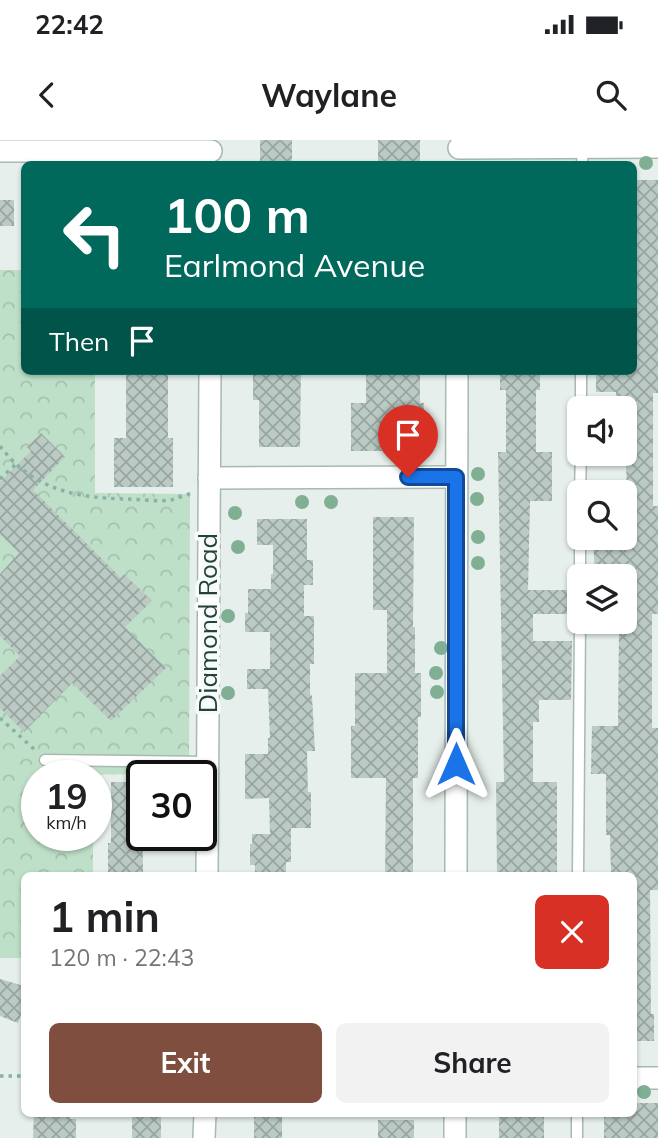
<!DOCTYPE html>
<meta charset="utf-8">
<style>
:root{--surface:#fff;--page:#f2f2f2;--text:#202124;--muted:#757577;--accent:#7f4e3f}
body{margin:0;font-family:Mulish,sans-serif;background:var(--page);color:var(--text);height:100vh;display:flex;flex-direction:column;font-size:26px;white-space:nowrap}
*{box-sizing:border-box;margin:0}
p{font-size:23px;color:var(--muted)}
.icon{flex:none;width:38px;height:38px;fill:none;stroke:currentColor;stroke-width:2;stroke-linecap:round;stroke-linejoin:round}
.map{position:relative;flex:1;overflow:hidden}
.drawer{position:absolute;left:21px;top:732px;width:616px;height:245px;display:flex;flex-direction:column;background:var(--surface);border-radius:10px;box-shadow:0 2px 5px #0004}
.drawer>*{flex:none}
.hud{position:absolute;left:21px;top:21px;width:616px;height:214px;border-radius:10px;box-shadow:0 2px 5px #0004;background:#00695c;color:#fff;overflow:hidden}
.tools{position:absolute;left:567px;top:256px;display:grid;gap:14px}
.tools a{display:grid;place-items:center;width:70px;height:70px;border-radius:10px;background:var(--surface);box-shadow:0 2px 5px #0004;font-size:35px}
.speed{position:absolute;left:21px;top:620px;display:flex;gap:14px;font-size:35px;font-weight:700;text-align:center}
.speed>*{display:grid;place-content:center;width:91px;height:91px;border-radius:50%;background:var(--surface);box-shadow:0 2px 5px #0004;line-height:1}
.speed small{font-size:18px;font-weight:400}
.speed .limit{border:4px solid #111;border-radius:10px;background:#fff;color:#111}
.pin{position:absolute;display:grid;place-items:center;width:60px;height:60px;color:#fff;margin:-72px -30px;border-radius:50% 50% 50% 0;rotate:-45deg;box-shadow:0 0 7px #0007}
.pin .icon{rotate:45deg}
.me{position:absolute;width:77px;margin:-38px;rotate:0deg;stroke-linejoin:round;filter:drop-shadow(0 0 5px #0008)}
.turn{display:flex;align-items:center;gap:24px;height:147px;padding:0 28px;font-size:32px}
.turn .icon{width:91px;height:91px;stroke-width:2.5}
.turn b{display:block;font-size:49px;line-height:60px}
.then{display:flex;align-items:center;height:66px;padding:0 28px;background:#0003;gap:14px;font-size:26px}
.round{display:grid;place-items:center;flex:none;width:74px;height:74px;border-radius:10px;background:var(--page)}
.summary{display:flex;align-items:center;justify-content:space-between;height:119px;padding:0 28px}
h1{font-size:42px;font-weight:700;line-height:52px}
.button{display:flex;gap:14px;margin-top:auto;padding:14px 28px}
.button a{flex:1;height:80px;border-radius:10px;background:var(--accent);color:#fff;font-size:28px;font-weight:700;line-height:80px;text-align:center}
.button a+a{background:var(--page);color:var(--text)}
.status{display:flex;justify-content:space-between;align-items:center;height:49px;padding:0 35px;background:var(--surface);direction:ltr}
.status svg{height:19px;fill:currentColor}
header{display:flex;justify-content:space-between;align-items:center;height:91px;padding:0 28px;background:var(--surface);font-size:32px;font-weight:700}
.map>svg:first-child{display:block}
</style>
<div class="status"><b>22:42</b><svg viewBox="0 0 49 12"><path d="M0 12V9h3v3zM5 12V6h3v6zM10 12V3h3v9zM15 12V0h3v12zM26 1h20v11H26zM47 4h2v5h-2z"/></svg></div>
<header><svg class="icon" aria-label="back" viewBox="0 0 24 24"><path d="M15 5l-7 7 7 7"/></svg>Waylane<svg class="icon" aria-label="search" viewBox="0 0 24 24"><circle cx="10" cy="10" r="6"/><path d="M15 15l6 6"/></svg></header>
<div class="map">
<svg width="658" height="998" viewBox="0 0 658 998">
<defs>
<pattern id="forest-crowns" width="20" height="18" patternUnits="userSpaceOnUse" patternTransform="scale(1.75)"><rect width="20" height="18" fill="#bfe0c8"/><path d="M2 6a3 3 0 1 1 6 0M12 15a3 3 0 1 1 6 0" fill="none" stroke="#a4c1ad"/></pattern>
<pattern id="building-cross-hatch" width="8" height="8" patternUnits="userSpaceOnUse" patternTransform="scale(1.75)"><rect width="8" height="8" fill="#bbcac4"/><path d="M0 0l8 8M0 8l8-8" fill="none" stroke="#98a6a0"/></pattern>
</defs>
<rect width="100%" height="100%" fill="#e6efeb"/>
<polygon fill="url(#forest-crowns)" points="0,130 24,130 24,231 95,231 95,353 190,354 189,634 37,635 37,695 93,695 93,735 24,735 24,818 0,818"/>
<g fill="url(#building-cross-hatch)">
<rect x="260" y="0" width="32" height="24"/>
<rect x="378" y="0" width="42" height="24"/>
<polygon points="634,40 658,40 658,253 653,253 653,366 658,366 658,474 652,474 652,588 658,588 658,750 650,750 651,874 654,874 654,901 634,901 634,735 611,735 610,695 606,695 606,634 591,634 592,586 618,586 619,485 625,485 625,436 595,436 593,397 625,397 627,366 625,268 616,268 616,252 596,252 596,232 634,231"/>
<rect x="0" y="60" width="14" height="26"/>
<polygon points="126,231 168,231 168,298 173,298 173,347 114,347 114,298 126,298"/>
<polygon points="253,231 301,231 300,307 259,307 259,260 253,260"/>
<polygon points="366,231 420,231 420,263 424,263 424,311 351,311 351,263 366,263"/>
<polygon points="500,231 540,231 540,250 536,250 536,312 552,312 552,361 530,361 528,450 573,450 573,474 533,474 533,501 572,501 571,560 539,560 539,582 533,582 533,642 557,642 557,735 497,735 496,642 504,642 498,312 506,312 506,250 500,250"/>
<polygon points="41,293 65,317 33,350 121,438 124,434 152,461 125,487 166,528 111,581 72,543 24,592 0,568 0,536 20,516 0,496 0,434 19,413 0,394 0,342 31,311 27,307"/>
<polygon points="373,377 414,377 413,487 415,487 415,533 421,533 421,577 418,577 418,638 413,638 413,735 385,735 386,638 351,638 351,586 355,586 355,533 387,533 387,470 373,470"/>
<polygon points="257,379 307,379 307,420 313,420 313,445 304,445 304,476 314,476 314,524 310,524 310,554 312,556 315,611 307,611 308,652 311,652 311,688 291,688 291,722 286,722 286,735 255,735 255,725 250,725 250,704 252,704 252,694 270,694 269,658 245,659 245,614 268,614 268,598 270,598 268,549 247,549 247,529 270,529 270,492 245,492 245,473 248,473 248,449 271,449 271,434 273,434 273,405 257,405"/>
<polygon points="111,642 142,642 143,735 108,735 108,703 111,703"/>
<polygon points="0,839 24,846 24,866 18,883 0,876"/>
<polygon points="634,963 658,963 658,998 604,998 604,973 634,973"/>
<polygon points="34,973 70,973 70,979 76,979 76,998 33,998"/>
<rect x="132" y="973" width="29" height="25"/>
<rect x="499" y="973" width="45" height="25"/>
<rect x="254" y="975" width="28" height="23"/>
<rect x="378" y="980" width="36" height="18"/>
</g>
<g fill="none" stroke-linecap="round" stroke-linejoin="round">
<defs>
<g id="lane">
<polyline points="582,24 583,6"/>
<polyline points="581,268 581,231"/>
<polyline points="580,352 581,313"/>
<polyline points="580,436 580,397"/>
<polyline points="45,620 207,622"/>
<polyline points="578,735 580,481"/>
<polyline points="577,998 577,973"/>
</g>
<g id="street">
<polyline points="459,8 658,7"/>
<polyline points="0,11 211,11"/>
<polyline points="209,338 456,337"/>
<polyline points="207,735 210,231"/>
<polyline points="456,735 457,231"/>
<polyline points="634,938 658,938"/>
<polyline points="204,998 205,973"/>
<polyline points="455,998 455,973"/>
</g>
</defs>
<use href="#lane" stroke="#a8b8b2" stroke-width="13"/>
<use href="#street" stroke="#a8b8b2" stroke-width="24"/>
<g stroke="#86b3a5" stroke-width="3.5" stroke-dasharray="3.5 5" stroke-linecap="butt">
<path d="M 0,306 C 32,349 75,358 126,359 C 140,359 157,362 171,360 C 178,358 185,355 192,353"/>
<polyline points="0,339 16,324"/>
<polyline points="0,578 35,610"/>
<polyline points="0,936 24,936"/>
</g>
<use href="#lane" stroke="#fff" stroke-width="10"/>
<use href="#street" stroke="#fff" stroke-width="21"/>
</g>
<g fill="#80af93">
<circle cx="646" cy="23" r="7"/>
<circle cx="478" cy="334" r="7"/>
<circle cx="477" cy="359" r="7"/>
<circle cx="302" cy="362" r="7"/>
<circle cx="331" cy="362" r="7"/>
<circle cx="235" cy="373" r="7"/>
<circle cx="478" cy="397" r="7"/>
<circle cx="238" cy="407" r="7"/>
<circle cx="478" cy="423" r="7"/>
<circle cx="228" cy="476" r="7"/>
<circle cx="441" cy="508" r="7"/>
<circle cx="436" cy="533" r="7"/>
<circle cx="437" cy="552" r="7"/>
<circle cx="228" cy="553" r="7"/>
<circle cx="644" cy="952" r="7"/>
</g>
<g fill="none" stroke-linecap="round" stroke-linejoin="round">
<defs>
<polyline id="route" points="408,337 456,337 456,624"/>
</defs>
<use href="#route" stroke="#114b97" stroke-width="18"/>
<use href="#route" stroke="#1a73e8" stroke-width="12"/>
</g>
<g text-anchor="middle" stroke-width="7" stroke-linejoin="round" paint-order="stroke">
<g font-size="26" fill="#24423a" stroke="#f7fbf9">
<text transform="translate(208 483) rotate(-90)" y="9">Diamond Road</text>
</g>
</g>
</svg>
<div class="tools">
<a><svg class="icon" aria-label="sound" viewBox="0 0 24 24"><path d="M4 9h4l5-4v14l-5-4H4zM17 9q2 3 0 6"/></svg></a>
<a><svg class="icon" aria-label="search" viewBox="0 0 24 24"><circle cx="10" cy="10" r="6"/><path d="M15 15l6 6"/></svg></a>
<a><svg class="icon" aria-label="layers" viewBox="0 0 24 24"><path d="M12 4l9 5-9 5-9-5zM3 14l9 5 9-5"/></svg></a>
</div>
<div class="speed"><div>19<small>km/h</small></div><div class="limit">30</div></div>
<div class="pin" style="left:408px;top:337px;background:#d93025"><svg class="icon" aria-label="arrive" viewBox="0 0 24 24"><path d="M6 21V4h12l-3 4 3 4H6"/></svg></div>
<svg class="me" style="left:456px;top:624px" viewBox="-20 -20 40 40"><path d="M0-17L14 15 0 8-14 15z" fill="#1a73e8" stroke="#fff" stroke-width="4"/></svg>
<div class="hud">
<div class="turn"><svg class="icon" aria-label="left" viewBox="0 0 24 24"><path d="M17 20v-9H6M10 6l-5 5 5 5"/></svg><div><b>100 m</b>Earlmond Avenue</div></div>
<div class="then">Then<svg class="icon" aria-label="arrive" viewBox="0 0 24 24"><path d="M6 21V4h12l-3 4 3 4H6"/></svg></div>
</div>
<section class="drawer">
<div class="summary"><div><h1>1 min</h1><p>120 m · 22:43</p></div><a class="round" style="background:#d93025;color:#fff"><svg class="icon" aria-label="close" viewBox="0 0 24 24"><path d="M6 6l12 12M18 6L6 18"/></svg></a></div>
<div class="button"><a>Exit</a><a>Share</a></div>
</section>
</div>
